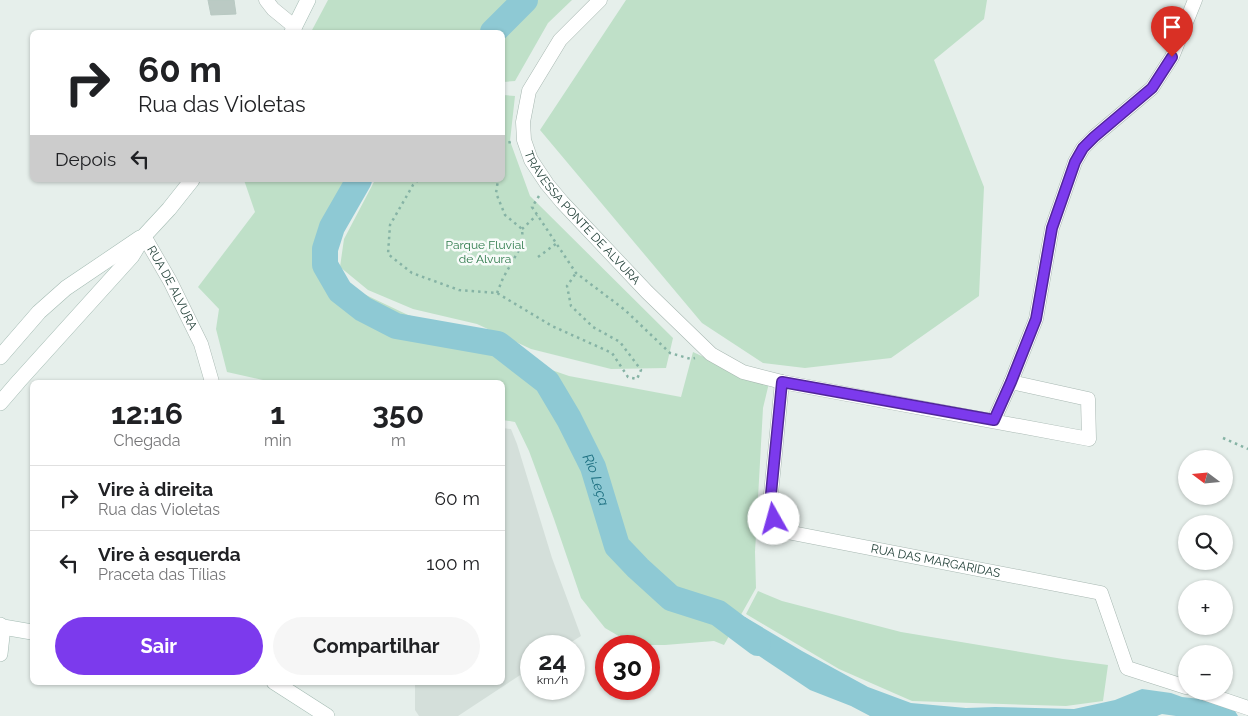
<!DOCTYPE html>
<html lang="pt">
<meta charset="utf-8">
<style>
:root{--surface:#fff;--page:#f6f6f6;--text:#202124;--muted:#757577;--line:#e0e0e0;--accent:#7c3aed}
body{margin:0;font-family:Raleway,sans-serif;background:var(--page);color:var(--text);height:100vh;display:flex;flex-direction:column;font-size:19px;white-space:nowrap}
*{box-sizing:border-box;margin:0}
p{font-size:16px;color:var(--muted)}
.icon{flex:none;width:28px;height:28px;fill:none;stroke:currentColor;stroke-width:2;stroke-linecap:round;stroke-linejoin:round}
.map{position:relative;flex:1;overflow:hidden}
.sheet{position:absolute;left:30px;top:380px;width:475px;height:305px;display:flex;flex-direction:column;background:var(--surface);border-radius:8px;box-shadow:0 1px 4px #0004}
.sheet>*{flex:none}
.hud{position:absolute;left:30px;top:30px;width:475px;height:152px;border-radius:8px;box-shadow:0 1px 4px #0004;background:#fff;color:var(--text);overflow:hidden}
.needle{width:32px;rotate:286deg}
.buttons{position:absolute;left:1178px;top:450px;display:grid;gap:10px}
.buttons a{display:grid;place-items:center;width:55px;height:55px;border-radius:50%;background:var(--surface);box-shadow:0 1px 4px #0004;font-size:25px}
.speed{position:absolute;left:520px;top:635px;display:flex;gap:10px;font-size:25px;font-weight:700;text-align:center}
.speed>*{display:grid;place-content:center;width:65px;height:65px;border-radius:50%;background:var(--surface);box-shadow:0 1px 4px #0004;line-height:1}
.speed small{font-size:12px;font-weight:400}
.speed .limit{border:8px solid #d22;background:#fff;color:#111}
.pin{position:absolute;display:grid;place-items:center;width:42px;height:42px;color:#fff;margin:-51px -21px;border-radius:50% 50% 50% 0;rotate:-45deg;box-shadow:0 0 5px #0007}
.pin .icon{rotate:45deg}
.me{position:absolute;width:55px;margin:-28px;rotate:353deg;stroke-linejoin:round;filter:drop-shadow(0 0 4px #0008)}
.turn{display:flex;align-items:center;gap:18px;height:105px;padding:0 25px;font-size:22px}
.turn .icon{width:65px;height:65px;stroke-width:2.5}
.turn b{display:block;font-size:35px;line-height:42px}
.then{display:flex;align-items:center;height:48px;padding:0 25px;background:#0003;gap:10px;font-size:19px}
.eta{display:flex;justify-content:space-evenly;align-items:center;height:85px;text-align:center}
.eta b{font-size:30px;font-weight:700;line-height:35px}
.action{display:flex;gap:10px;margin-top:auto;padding:10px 25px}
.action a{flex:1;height:58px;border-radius:30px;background:var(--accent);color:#fff;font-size:20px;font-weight:700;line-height:58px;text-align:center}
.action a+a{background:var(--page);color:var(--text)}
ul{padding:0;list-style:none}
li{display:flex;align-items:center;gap:15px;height:65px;padding:0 25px;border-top:1px solid var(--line)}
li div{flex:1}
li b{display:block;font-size:19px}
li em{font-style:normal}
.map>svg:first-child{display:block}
</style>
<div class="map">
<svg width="1248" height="716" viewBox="0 0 1248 716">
<rect width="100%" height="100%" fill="#e6efeb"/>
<polygon fill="#d4dfda" points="503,428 511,429 517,444 552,558 581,636 565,646 531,646 531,668 458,716 419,716 415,710 415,683 502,682"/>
<g fill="#bfe0c8">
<polygon points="328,0 572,0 548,23 515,81 503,82 502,32 311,32"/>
<polygon points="626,0 987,0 984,19 934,60 984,187 979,296 891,358 805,368 763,363 702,323 540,130"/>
<polygon points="503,95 515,96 510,141 530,196 673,338 666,368 611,369 531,349 477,324 413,309 368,290 340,267 344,239 375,180 502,180"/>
<polygon points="244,180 370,180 341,228 333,259 347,286 408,315 507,343 543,367 569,376 681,397 693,352 740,374 769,383 763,408 755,552 756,588 724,645 714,641 665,645 634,645 605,628 581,598 554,519 529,451 515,422 503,420 502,382 330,382 321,381 309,382 272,382 227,372 216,329 219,309 198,287 255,212"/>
<polygon points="758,591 782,601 901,632 1063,659 1108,665 1103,701 1066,706 912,701 839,669 746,614"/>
</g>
<polygon fill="#8ec9d4" points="745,617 802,651 868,687 911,703 966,708 995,707 1074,709 1115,700 1142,689 1171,693 1182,697 1200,699 1235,711 1238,716 1176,716 1162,714 1157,716 870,716 851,706 810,690 747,648 719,626"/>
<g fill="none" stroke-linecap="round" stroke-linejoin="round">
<g stroke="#8ec9d4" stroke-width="26">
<polyline points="493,32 525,0"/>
<path id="s1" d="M 359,180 L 332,227 L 325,249 L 325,265 L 340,291 L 363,309 L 396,326 L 498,344 L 547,382 L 569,419 L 593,467 L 617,546 L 638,568 L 671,598 L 718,613 L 758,643"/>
</g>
</g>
<polygon fill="#bbcac4" stroke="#b8c9c2" points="208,0 234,0 236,14 211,15"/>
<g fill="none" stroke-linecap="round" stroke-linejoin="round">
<defs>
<g id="street">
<polyline points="266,0 273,9 295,27"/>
<path id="s2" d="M 600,0 L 560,40 L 529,91 L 523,122 L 524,140 L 531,160 L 547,184 L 562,202 L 647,292 L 711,354 L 743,372 L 782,382 L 1089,439 L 1088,399 L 1011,382 L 994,420"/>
<path id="s3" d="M 144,236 L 170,281 L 201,344 L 212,382"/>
<path id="s4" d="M 782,382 L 770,504 L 774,519 L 782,531 L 1101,593 L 1127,668 L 1186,687"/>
<polyline points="1011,382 1036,319 1052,228 1075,162 1083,148 1094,137 1152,88 1172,57 1195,0"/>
<polyline points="1198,691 1248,708"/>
</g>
<g id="secondary">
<polyline points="292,32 308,0"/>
<polyline points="0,357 39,312 66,288 140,238"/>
<polyline points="0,403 19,381 132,256 144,236 169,209 192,180"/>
<polyline points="0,625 3,627 32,632"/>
<polyline points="0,654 3,627"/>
<polyline points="274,682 327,716"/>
</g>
</defs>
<use href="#street" stroke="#a8b8b2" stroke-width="15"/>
<use href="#secondary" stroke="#a4bbb3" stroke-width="16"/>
<g stroke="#86b3a5" stroke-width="2.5" stroke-dasharray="2.5 4" stroke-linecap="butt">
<polyline points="502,144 511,142"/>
<polyline points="418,180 413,185 390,225 388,254 412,273 459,290 497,293 552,326 612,353 628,377 637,379 641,370 620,342 593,327 571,306 567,286 576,273"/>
<polyline points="539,196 532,207 576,273 625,310 670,353 691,359 695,358"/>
<polyline points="522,229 537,215"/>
<polyline points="538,257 557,243"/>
<polyline points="497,293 503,278 523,243 522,229 505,215 496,193 498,180"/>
<polyline points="1223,438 1248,449"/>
</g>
<use href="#street" stroke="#fff" stroke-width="14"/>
<use href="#secondary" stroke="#fff" stroke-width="15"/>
</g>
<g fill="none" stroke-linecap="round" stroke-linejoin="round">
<defs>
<polyline id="route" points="774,519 770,504 782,382 994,420 1011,382 1036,319 1052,228 1075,162 1083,148 1094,137 1152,88 1172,57"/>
</defs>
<use href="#route" stroke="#51269a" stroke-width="12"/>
<use href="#route" stroke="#7c3aed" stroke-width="9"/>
</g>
<g text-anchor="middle" stroke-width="5" stroke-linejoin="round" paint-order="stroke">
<g font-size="12" fill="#24423a" stroke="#f7fbf9">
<text dy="4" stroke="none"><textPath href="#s2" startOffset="264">TRAVESSA PONTE DE ALVURA</textPath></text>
<text dy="4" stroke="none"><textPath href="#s3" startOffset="59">RUA DE ALVURA</textPath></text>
<text dy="4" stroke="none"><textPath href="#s4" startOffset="309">RUA DAS MARGARIDAS</textPath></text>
</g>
<g font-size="12" fill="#2d7a4b" stroke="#f7fbf9">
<text x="485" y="249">Parque Fluvial<tspan x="485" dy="14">de Alvura</tspan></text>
</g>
<g font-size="14" font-style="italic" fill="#1c6f80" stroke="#f7fbf9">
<text dy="5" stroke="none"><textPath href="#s1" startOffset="465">Rio Leça</textPath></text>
</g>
</g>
</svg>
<div class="buttons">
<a><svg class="needle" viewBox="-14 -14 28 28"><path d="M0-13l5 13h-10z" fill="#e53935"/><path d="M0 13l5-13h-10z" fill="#757577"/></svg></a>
<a><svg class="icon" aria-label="search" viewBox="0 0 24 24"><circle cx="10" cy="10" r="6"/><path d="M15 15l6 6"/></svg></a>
<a>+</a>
<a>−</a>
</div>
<div class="speed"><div>24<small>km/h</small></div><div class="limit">30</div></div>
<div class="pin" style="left:1172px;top:57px;background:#d93025"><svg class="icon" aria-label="arrive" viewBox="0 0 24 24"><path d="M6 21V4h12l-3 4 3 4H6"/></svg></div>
<svg class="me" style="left:774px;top:519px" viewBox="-20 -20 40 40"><circle r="19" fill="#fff"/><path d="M0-13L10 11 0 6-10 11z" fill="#7c3aed"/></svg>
<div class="hud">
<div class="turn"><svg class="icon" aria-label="right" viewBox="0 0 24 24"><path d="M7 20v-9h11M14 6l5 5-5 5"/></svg><div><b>60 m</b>Rua das Violetas</div></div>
<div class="then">Depois<svg class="icon" aria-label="left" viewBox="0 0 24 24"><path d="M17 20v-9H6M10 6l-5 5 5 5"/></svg></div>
</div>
<section class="sheet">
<div class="eta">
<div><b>12:16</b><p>Chegada</p></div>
<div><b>1</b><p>min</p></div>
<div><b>350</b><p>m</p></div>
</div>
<ul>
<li><svg class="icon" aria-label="right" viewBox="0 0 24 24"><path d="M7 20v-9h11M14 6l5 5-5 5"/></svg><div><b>Vire à direita</b><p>Rua das Violetas</p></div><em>60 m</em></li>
<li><svg class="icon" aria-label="left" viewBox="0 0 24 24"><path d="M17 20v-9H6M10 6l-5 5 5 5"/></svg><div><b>Vire à esquerda</b><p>Praceta das Tílias</p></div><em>100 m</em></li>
</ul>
<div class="action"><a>Sair</a><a>Compartilhar</a></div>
</section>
</div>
